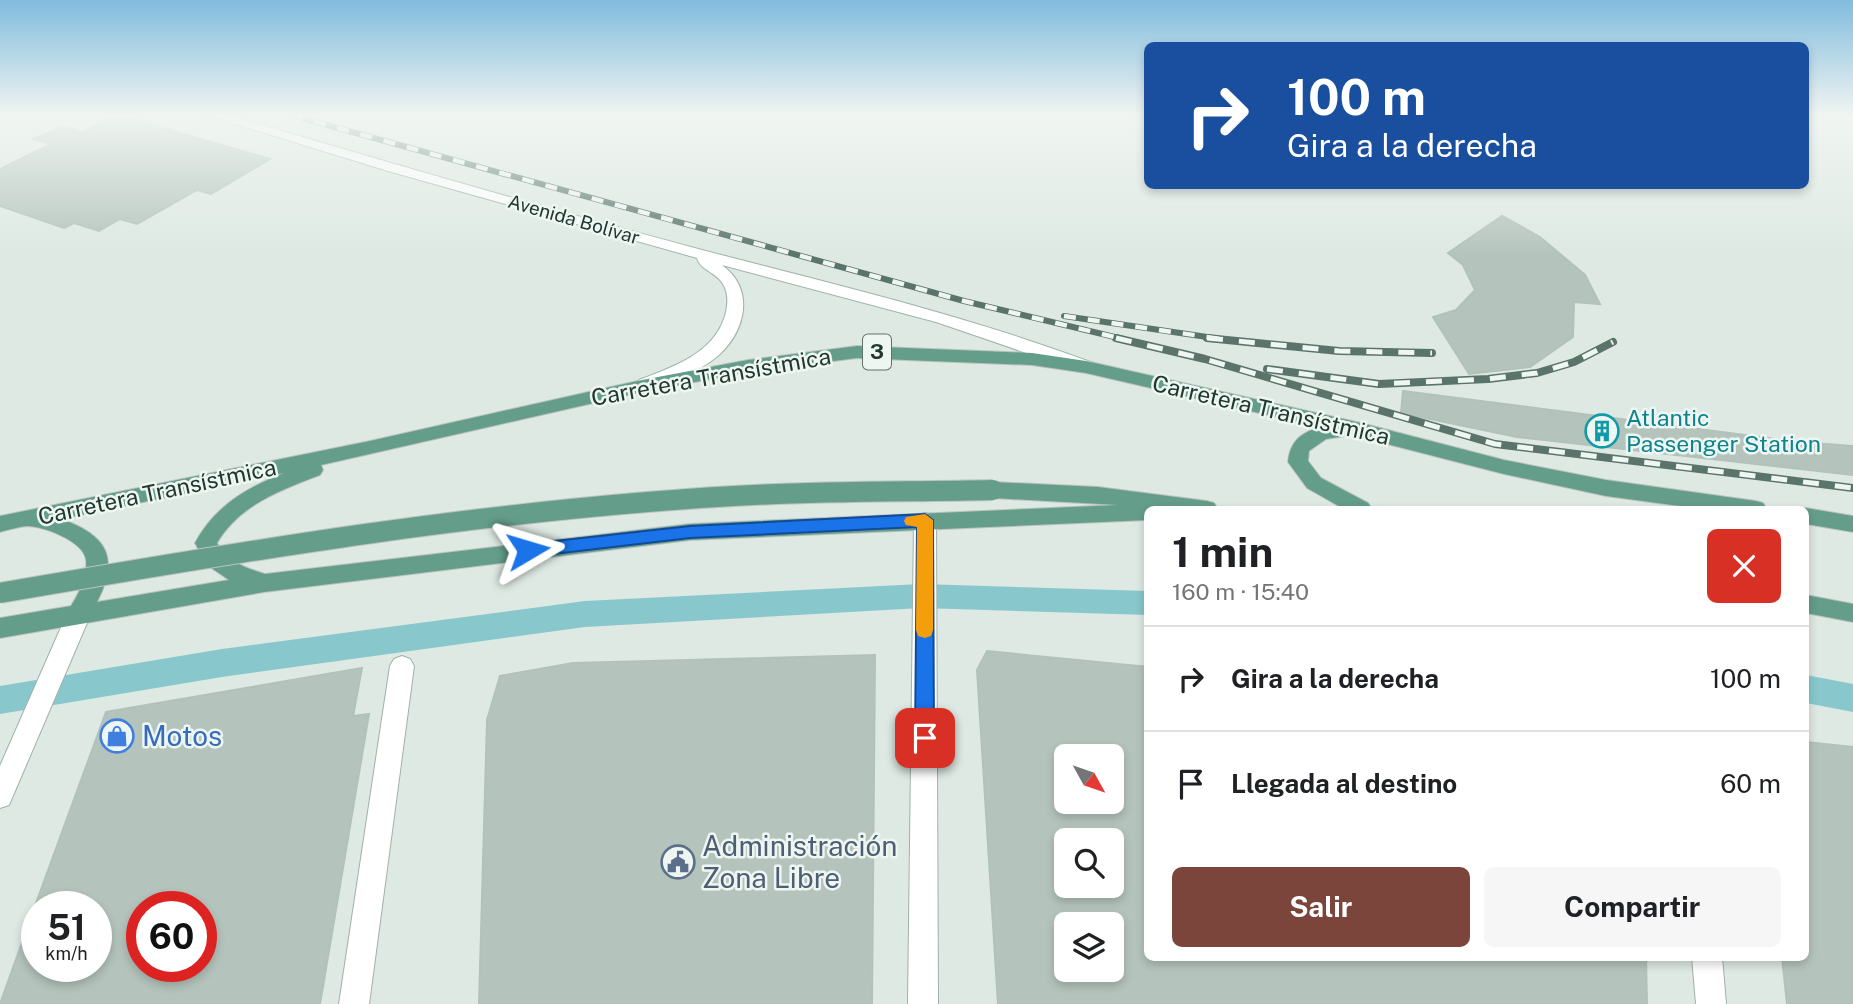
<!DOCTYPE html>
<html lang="es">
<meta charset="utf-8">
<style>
:root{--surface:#fff;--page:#f6f6f6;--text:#202124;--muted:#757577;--line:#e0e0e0;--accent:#7c453c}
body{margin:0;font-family:"Public Sans",sans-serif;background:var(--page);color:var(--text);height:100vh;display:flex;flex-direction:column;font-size:26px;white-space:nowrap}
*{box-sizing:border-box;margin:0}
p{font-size:23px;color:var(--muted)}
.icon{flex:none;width:38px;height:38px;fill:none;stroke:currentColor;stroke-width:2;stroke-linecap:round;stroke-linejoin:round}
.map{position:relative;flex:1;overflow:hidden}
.sheet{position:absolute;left:1144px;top:506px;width:665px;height:455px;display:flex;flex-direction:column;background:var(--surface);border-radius:10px;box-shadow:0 4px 10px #0003}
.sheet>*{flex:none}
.guide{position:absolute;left:1144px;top:42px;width:665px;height:147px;border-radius:10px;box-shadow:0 4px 10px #0003;background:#1a4fa0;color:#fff;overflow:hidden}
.needle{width:46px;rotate:130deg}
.fabs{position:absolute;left:1054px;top:744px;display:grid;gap:14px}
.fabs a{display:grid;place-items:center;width:70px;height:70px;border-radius:10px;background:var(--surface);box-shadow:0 4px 10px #0003;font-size:35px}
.speed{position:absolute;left:21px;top:891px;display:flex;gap:14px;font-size:35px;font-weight:700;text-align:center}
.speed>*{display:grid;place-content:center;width:91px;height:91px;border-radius:50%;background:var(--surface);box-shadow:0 4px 10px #0003;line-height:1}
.speed small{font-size:18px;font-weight:400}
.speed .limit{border:10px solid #d22;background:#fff;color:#111}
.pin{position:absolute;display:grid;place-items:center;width:60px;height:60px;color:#fff;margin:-30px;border-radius:14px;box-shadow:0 4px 10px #0006}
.me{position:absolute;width:77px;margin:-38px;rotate:83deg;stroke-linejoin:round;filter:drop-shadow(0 0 5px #0008)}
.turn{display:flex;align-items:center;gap:24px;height:147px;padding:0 28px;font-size:32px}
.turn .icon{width:91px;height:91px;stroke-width:2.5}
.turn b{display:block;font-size:49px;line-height:60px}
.round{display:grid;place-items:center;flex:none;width:74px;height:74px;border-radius:10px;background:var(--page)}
.summary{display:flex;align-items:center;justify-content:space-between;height:119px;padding:0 28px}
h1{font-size:42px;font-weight:700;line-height:52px}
.action{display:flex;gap:14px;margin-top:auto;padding:14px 28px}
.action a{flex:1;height:80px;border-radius:10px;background:var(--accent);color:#fff;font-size:28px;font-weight:700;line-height:80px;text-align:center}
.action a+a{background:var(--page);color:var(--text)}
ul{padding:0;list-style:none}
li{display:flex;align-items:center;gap:21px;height:105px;padding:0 28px;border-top:2px solid var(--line)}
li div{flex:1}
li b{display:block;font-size:26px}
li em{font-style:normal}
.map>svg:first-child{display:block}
</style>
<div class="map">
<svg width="1853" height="1004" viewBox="0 0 1853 1004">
<rect width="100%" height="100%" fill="#dee9e3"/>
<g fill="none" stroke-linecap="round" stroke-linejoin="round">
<g fill="#88c8cd" fill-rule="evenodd">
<polygon points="921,584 1148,591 1148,615 921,608 585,627 222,677 0,714 0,686 222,649 585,601"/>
<polygon points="1806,675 1853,684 1853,712 1806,703"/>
</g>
</g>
<g fill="#b4c4bc" stroke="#b1c2ba" stroke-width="2" fill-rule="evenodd">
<polygon points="115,115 119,115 270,159 211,194 197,190 137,224 120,219 99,231 74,223 64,228 0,206 0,169 51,144 34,139 62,126 82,132"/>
<polygon points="1502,216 1540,237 1585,275 1600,304 1574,302 1573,337 1530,367 1469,374 1433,317 1456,310 1475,290 1463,265 1448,253"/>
<polygon points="1403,391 1799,442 1853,446 1853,475 1517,437 1401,413"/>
<path d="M 987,651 L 1148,667 L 1148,957 L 1646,957 L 1647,1004 L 998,1004 L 977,670 ZM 1066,756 L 1111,756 L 1111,802 L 1066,802 ZM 1066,840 L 1111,840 L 1111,886 L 1066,886 ZM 1066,924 L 1111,924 L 1111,970 L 1066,970 Z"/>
<polygon points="875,655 872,1004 479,1004 487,720 500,676 573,663"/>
<path d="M 362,668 L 353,716 L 369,714 L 320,1004 L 0,1004 L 34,909 L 37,909 L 37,966 L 96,966 L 96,906 L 35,906 L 106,712 ZM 142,906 L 201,906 L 201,966 L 142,966 Z"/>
<polygon points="1806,742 1853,747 1853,1004 1787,1004 1782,957 1806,957"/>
</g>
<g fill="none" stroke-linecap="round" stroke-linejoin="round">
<defs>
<g id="minor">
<polygon points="925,513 933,515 936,521 938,1004 908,1004 914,521 917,515"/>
<polygon points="78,607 86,609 90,616 9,805 0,808 0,766 66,616 70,609"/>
<polygon points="402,656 410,659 414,666 369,1004 339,1004 390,666 394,659"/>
<polygon points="1692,957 1722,957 1726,1004 1696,1004"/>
</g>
<path id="secondary" d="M 206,115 L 229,115 C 386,162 544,208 702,250 C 833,284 965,315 1093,363 L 1095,367 L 1093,371 L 1079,371 L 936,322 L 722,265 C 755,289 746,330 719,355 C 705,367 688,375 671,381 C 661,386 650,391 639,388 L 637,384 L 639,380 C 673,367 713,354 725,316 C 728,305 729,294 723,284 C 717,273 699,269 697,258 L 388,171 Z"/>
<g id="primary">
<path d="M 857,346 L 1032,353 L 1086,361 L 1361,423 L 1504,460 L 1606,480 L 1756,501 L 1763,503 L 1767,509 L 1702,509 L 1606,496 L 1504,474 L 1352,435 L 1326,439 L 1309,451 L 1308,461 L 1321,478 L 1368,503 L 1372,509 L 1344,509 L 1307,488 L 1288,462 C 1290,442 1300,433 1320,427 L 1086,373 L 1032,365 L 857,358 L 748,372 L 642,392 L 321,465 L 323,470 L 320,475 C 281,490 239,505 217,543 C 227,562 246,568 265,574 L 690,524 L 1118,505 L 993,498 L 986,495 L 983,490 L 986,485 L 993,482 L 1098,487 L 1207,501 L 1214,503 L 1218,509 L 1148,509 L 1148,520 L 690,540 L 264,592 L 0,638 L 0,618 L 71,606 C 79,593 88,576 86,560 C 84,541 43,526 27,526 C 18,527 8,530 0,532 L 0,516 L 370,441 L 642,380 L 748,360 ZM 284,473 C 246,488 215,506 195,543 L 207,565 L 229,580 L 97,602 C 120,558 107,535 61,519 Z"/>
<polygon points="1806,508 1853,516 1853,532 1806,524 1806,509 1802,509"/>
<polygon points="1806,595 1853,604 1853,622 1806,613"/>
</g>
</defs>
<use href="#minor" stroke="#a1b0aa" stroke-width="2"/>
<use href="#secondary" stroke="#9eb4aa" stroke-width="2"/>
<use href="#primary" stroke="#bcc3c1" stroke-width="2"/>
<use href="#minor" fill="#fff" fill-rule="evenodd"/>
<use href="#secondary" fill="#fff" fill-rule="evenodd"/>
<use href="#primary" fill="#649d8a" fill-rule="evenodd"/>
<defs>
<g id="rail-far1">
<polyline points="291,115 964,301 1123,339"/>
<polyline points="1064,316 1221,339"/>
</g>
<g id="rail">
<polyline points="1116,338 1205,359 1495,444 1853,488"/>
<polyline points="1207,338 1339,351 1432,353"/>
<polyline points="1267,369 1379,384 1488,379 1537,373 1574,362 1613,342"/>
</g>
</defs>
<use href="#rail-far1" stroke="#5a746b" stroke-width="6"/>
<use href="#rail" stroke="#5a746b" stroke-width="8"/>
<use href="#rail-far1" stroke="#eef6f2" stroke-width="4.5" stroke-dasharray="12" stroke-linecap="butt"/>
<use href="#rail" stroke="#eef6f2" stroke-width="5" stroke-dasharray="16" stroke-linecap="butt"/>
<defs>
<path id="primary-bridge" d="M 0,593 C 243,551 487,510 734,496 C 820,491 907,492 993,490"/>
</defs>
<use href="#primary-bridge" stroke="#bcc3c1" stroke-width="22" stroke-linecap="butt"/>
<use href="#primary-bridge" stroke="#649d8a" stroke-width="20"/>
</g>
<linearGradient id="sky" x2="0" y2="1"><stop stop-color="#81bcdd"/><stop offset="0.45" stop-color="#f0f5f2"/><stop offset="1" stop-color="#f0f5f2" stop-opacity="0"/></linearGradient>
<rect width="1853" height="256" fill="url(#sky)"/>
<polygon fill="#1a73e8" stroke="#114b97" stroke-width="2" points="925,514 933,520 934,738 932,744 925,747 918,744 915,738 917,527 690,538 528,557 522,555 519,550 522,546 528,544 690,526"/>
<polygon fill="#f59e0b" points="925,514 933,520 933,630 931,636 925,638 918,636 916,630 917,527 906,525 904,521 906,517"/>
<defs>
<symbol id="building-ring" viewBox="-11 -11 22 22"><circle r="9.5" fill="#eef6f2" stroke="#0f9aa8" stroke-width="1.5"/><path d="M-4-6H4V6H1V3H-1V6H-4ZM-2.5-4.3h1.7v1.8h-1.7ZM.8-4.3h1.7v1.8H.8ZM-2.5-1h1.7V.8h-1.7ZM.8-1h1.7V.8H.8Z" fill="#0f9aa8"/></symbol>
<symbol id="shop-ring" viewBox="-11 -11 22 22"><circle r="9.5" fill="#eef6f2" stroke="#3f7fe0" stroke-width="1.5"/><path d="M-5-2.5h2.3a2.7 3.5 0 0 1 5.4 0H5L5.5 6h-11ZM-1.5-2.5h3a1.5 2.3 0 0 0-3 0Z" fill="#3f7fe0"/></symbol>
<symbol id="civic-ring" viewBox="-11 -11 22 22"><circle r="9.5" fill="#eef6f2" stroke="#5c6f8a" stroke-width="1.5"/><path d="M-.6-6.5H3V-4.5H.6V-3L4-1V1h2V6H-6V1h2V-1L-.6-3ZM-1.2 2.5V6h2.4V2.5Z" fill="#5c6f8a"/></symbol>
</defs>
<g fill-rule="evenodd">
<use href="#building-ring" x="1583" y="412" width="38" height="38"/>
<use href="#shop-ring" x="98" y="717" width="38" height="38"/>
<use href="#civic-ring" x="659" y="843" width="38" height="38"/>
</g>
<g text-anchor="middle" stroke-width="5" stroke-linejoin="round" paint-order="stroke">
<g font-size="19" fill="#203830" stroke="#eef6f2">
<text transform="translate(574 219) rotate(16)" y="7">Avenida Bolívar</text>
</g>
<rect fill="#eef6f2" stroke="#5e716a" stroke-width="2" x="863" y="334.5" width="28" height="35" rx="5"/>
<g font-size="21" font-weight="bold" fill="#203830">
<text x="877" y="359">3</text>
</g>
<g font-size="23" fill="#203830" stroke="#eef6f2">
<text transform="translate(711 377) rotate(-10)" y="8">Carretera Transístmica</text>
<text transform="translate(1271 410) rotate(13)" y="8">Carretera Transístmica</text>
<text transform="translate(157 492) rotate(-12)" y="8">Carretera Transístmica</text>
</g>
<g font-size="23" fill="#0d838f" stroke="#eef6f2" text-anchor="start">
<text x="1626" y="426">Atlantic<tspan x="1626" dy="26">Passenger Station</tspan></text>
</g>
<g font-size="28" fill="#366cbe" stroke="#eef6f2" text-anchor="start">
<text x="142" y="746">Motos</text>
</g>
<g font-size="28" fill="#4e5e75" stroke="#eef6f2" text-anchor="start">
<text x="702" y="856">Administración<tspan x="702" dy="32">Zona Libre</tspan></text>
</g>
</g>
</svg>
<div class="fabs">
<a><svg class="needle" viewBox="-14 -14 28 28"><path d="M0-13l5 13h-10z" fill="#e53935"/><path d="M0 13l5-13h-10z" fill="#757577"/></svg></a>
<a><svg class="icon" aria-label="search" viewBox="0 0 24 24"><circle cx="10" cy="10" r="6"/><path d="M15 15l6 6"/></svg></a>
<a><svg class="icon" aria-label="layers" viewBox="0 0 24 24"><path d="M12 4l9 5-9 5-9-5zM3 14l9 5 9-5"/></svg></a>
</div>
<div class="speed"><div>51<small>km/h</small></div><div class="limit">60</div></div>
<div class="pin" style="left:925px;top:738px;background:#d93025"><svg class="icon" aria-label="arrive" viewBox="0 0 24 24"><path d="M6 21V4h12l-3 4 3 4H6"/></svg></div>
<svg class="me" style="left:528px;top:550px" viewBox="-20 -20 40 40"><path d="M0-17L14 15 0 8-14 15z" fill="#1a73e8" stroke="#fff" stroke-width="4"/></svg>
<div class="guide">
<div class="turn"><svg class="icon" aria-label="right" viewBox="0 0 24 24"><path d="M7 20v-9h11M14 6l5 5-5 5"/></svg><div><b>100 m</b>Gira a la derecha</div></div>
</div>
<section class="sheet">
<div class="summary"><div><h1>1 min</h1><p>160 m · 15:40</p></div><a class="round" style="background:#d93025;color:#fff"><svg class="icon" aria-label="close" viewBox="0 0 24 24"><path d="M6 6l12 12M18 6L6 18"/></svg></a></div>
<ul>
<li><svg class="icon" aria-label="right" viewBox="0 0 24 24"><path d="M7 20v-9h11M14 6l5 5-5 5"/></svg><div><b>Gira a la derecha</b></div><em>100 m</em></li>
<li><svg class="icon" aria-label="arrive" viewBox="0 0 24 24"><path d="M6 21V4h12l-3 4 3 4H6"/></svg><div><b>Llegada al destino</b></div><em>60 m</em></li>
</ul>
<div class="action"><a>Salir</a><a>Compartir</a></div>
</section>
</div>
